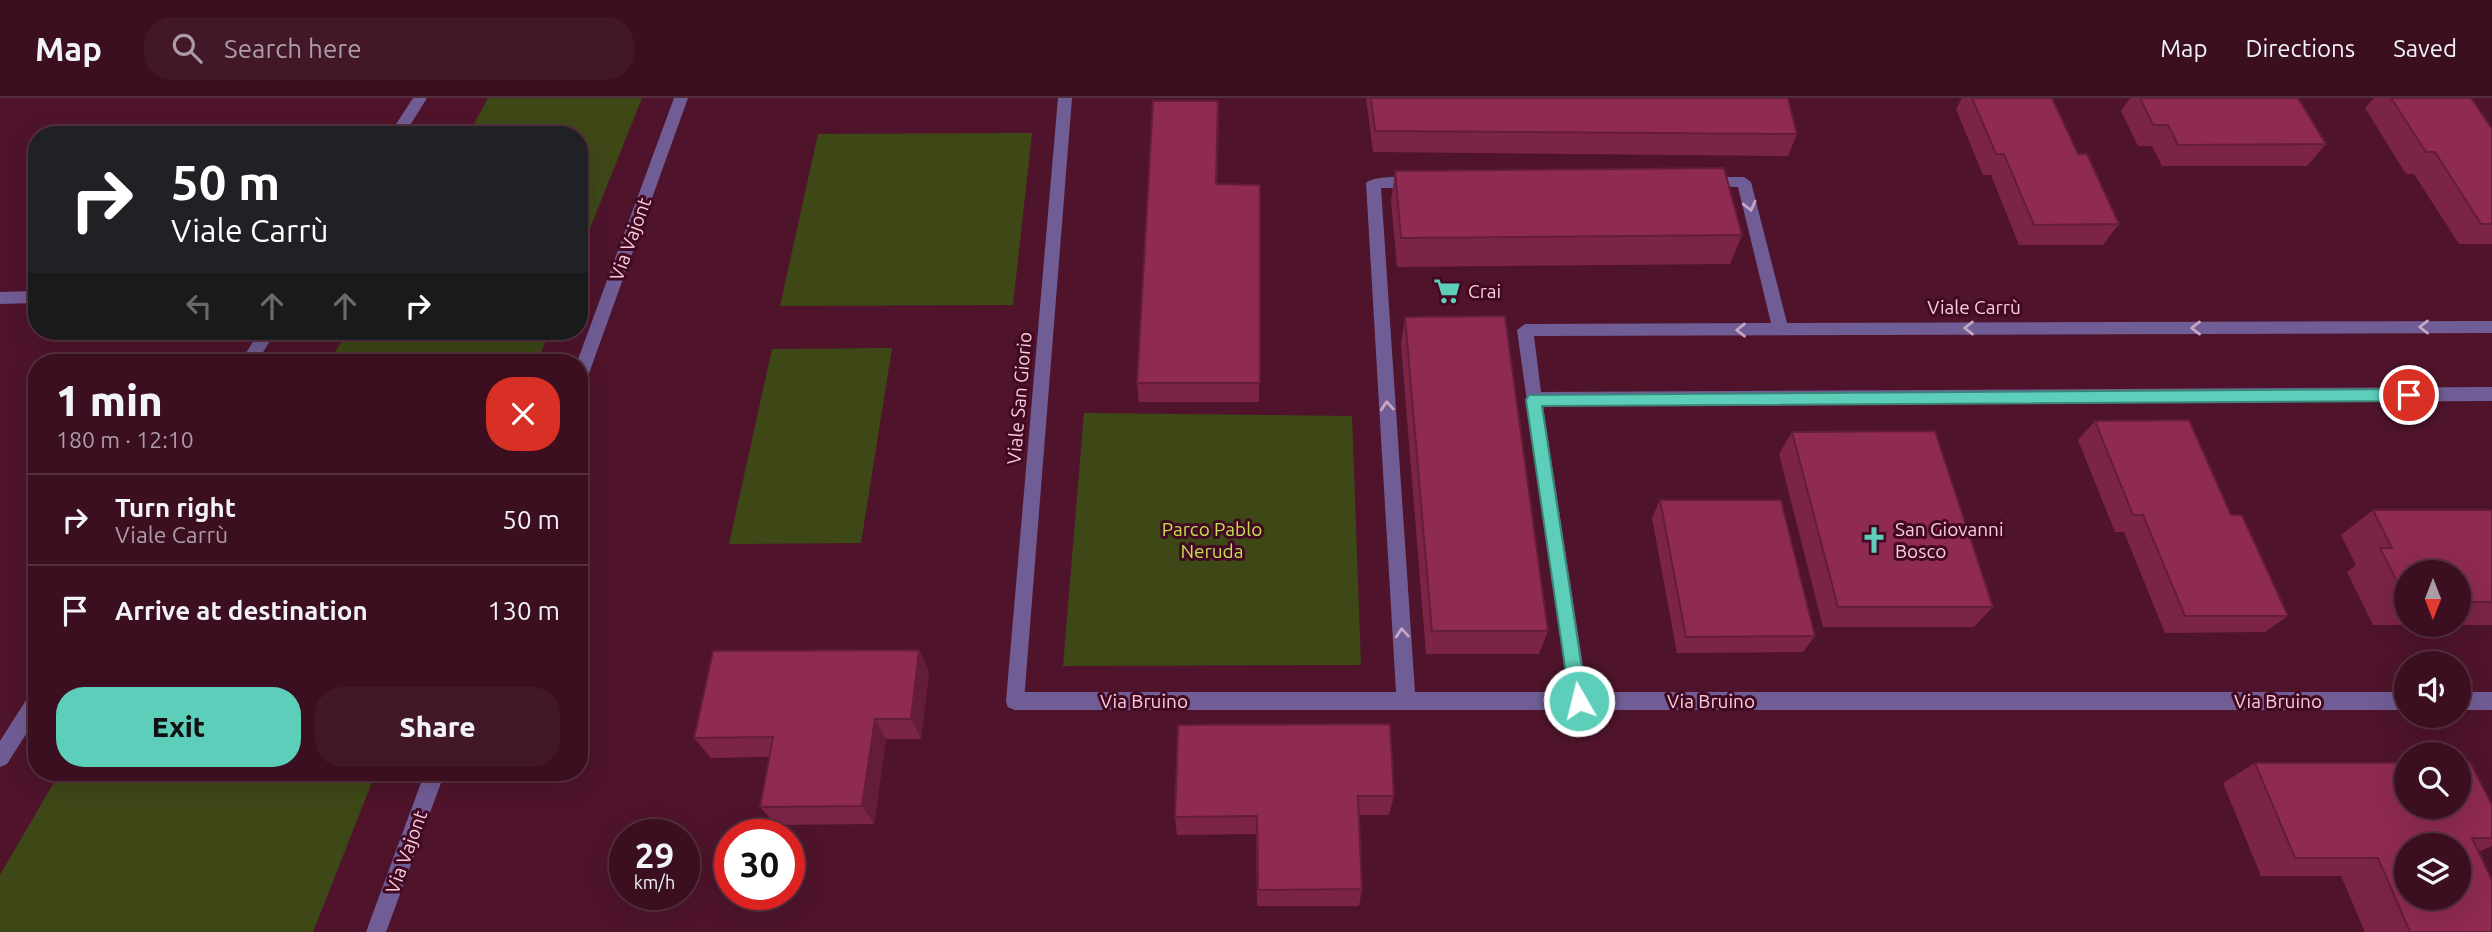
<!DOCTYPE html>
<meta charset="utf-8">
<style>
:root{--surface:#3b0f20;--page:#421829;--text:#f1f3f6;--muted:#ac9ca5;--line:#542f3e;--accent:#5cceba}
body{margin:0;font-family:Ubuntu,sans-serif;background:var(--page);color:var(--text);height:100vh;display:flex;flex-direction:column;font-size:26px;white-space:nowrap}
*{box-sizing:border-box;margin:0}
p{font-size:23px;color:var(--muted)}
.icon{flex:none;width:38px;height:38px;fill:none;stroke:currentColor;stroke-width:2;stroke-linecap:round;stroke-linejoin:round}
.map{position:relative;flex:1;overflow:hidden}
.sheet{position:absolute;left:28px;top:256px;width:560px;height:427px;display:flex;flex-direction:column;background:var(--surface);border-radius:28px;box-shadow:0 7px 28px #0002,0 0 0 2px var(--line)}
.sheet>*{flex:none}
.top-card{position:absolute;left:28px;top:28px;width:560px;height:214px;border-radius:28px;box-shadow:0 7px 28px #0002,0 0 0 2px var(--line);background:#202124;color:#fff;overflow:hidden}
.needle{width:46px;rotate:180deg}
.buttons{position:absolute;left:2394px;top:462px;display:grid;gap:14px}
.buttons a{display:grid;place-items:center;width:77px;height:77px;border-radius:50%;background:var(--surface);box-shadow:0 7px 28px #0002,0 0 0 2px var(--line);font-size:35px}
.speed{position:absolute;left:609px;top:721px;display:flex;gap:14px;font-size:35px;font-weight:700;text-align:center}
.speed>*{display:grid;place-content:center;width:91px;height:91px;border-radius:50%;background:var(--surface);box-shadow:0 7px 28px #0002,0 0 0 2px var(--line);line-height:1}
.speed small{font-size:18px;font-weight:400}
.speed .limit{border:10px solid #d22;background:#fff;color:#111}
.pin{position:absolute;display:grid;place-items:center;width:60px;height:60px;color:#fff;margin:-30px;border:4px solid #fff;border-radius:50%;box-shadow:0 2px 7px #0007}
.me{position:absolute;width:77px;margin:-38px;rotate:352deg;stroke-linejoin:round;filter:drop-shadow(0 0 5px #0008)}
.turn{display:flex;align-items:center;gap:24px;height:147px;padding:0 28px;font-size:32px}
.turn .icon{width:91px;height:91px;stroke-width:2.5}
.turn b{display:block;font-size:49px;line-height:60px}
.lanes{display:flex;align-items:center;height:66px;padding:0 28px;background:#0003;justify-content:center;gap:35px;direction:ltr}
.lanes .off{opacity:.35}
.round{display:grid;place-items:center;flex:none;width:74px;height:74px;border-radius:28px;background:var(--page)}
.summary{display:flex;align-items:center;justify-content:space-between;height:119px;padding:0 28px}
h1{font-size:42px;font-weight:800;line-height:52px}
.action{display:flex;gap:14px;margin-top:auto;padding:14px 28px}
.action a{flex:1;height:80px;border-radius:28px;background:var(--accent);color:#111;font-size:28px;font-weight:800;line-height:80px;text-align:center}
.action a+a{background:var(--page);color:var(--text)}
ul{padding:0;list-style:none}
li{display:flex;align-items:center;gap:21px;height:91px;padding:0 28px;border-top:2px solid var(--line)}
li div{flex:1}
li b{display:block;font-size:26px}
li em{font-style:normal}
header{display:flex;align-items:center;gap:42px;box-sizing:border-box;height:98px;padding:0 35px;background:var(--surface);border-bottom:2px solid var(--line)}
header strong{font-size:33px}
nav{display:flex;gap:38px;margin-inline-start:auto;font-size:24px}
.search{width:490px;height:63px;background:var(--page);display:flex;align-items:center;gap:18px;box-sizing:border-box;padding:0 24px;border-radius:28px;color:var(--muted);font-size:26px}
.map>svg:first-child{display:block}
</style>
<header>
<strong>Map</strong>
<div class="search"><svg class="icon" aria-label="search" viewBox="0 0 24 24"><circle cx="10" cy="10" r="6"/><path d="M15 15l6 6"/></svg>Search here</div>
<nav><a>Map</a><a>Directions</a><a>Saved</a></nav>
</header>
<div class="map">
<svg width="2492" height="834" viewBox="0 0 2492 834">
<rect width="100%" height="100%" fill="#4f142b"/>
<g fill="#3e4817">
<polygon points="488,0 642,0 579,158 579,37 468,37"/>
<polygon points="1032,35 1013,207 780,208 818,36"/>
<polygon points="349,233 550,233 537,264 328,264"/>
<polygon points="892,250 861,445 729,446 772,251"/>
<polygon points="1084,315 1352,318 1361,567 1063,568"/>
<polygon points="60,674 376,674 313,834 0,834 0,777"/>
</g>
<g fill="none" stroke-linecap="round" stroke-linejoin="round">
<polygon fill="#715d95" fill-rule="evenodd" points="1058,0 1072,0 1024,603 1022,609 1015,612 1008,609 1006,603"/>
<g fill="#715d95" fill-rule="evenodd">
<polygon points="413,0 427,0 404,37 389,37"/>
<polygon points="674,0 688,0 587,281 579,287 579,264 577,264"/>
<path d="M 1704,79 L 1744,79 L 1751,84 L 1787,225 L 2492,223 L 2492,235 L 1534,238 L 1541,294 L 2492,289 L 2492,303 L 1543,308 L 1587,594 L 2406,594 L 2406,612 L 1015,612 L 1008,609 L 1006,603 L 1008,597 L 1015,594 L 1396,594 L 1366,85 C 1373,77 1417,77 1424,85 L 1417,90 L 1381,90 L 1415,594 L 1568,594 L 1517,232 L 1525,226 L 1771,225 L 1738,89 L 1699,88 L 1697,84 L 1699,80 Z"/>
<polygon points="37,193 37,205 0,206 0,194"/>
<polygon points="260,233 276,233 257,264 240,264"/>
<polygon points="37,593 37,619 7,666 0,669 0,643 30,596"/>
<rect x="2459" y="594" width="33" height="18"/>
<polygon points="425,674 445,674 386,834 366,834"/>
</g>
</g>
<g fill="#7b2447">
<polygon points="1366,0 1788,0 1797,36 1788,58 1373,54"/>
<polygon points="1962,0 1972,0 2078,56 2119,126 2103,147 2019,147 1991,77 1983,77 1956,11"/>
<polygon points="2130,0 2298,0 2326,46 2307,68 2162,68 2152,48 2138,48 2121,13"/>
<polygon points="2374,0 2471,0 2492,31 2492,146 2459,146 2414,76 2406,76 2365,10"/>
<polygon points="1218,3 1217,86 1260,87 1259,304 1139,304 1137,285"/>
<polygon points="1395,73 1742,137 1730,166 1397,169 1391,102"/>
<polygon points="1405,219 1548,533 1539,556 1426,556 1401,246"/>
<polygon points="2095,323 2231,417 2288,518 2265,534 2165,535 2124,434 2115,434 2078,342"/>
<polygon points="1792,334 1993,509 1974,529 1823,529 1779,356"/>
<polygon points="1660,402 1815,538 1803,554 1677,555 1652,420"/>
<polygon points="2373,412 2492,412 2492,527 2459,527 2459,474 2406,474 2406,527 2373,527 2347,474 2356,467 2341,437"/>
<polygon points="919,552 929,574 921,641 886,641 874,726 776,727 760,709 769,659 711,660 694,640"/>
<polygon points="1178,627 1394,698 1389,717 1359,717 1362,791 1359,808 1257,808 1256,736 1177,737 1175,719"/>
<polygon points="2255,665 2492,707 2492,748 2478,754 2492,834 2365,834 2341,778 2261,778 2223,685"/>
</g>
<g fill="#641d39">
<polygon points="1218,3 1219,25 1217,107 1216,86"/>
<polygon points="919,552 929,574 921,641 911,621"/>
<polygon points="875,621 886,641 874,726 862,708"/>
</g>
<g fill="#8f2a52" stroke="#641d39" stroke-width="2" fill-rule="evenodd">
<polygon points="1371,0 1788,0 1797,36 1375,33"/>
<polygon points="1972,0 2052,0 2078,56 2087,56 2119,126 2034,127 2004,56 1996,56"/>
<polygon points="2140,0 2298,0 2326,46 2178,47 2168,27 2153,27"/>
<polygon points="2391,0 2471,0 2492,31 2492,126 2481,126 2435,54 2426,54"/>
<polygon points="1153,3 1218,3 1216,86 1260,87 1260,285 1137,285"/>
<polygon points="1724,70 1742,137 1401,140 1395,73"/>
<polygon points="1505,218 1548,533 1432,533 1405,219"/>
<polygon points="2189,322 2231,417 2242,417 2288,518 2185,518 2143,417 2133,417 2095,323"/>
<polygon points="1935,333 1993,509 1838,509 1792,334"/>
<polygon points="1660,402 1781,402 1815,538 1686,539"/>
<polygon points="2373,412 2492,412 2492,504 2459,504 2459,474 2406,474 2406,501 2380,450 2392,450"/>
<polygon points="919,552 911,621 875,621 862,708 760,709 773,639 694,640 713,553"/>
<polygon points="1390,626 1394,698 1358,698 1362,791 1258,792 1257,718 1175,719 1178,627"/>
<path d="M 2459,664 L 2470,664 L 2492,707 L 2492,740 L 2472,740 L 2492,782 L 2492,834 L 2410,834 L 2378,760 L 2295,760 L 2255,665 L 2406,665 L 2406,709 L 2459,709 ZM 2406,747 L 2459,747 L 2459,800 L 2406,800 Z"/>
</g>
<defs><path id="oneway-chevron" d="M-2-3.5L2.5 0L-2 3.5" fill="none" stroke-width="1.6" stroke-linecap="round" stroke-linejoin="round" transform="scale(1.75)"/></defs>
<g stroke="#c7a7c2">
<use href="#oneway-chevron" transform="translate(1750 108) rotate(76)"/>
<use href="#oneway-chevron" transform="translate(2424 229) rotate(180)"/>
<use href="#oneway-chevron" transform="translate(1969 230) rotate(180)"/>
<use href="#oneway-chevron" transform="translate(2196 230) rotate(180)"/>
<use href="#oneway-chevron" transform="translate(1741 232) rotate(180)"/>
<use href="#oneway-chevron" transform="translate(1387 308) rotate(-94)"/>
<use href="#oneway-chevron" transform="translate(1402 535) rotate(-94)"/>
</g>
<polygon fill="#5cceba" stroke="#3c8679" stroke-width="2" points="2409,291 2417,297 2409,303 1542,308 1587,603 1585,609 1579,611 1573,609 1570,603 1526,302 1529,297"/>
<defs>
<symbol id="supermarket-bare" viewBox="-9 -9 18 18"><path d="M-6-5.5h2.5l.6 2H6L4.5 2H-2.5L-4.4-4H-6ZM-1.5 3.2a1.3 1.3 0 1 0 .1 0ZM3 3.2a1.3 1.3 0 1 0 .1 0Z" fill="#5cceba" stroke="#430822" stroke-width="2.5" paint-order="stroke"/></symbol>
<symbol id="church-bare" viewBox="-9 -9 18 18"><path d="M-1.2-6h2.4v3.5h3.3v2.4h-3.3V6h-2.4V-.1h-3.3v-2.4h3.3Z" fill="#5cceba" stroke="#430822" stroke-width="2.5" paint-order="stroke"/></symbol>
</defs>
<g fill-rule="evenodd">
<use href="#supermarket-bare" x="1428" y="174" width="38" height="38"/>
<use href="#church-bare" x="1855" y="423" width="38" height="38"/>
</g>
<g text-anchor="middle" stroke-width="6" stroke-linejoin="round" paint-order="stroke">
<g font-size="19" fill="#f6cfda" stroke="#430822">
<text transform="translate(630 141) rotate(-70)" y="7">Via Vajont</text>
<text x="1974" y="216">Viale Carrù</text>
<text transform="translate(1019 300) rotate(-85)" y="7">Viale San Giorio</text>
<text x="1144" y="610">Via Bruino</text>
<text x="1711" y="610">Via Bruino</text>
<text x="2278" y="610">Via Bruino</text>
<text transform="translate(406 754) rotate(-70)" y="7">Via Vajont</text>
</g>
<g font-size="19" fill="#f6cfda" stroke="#430822" text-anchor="start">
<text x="1468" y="200">Crai</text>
<text x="1895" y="438">San Giovanni<tspan x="1895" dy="22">Bosco</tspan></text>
</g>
<g font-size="19" fill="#c2e050" stroke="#430822">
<text x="1212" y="438">Parco Pablo<tspan x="1212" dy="22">Neruda</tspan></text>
</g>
</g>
</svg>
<div class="buttons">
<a><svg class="needle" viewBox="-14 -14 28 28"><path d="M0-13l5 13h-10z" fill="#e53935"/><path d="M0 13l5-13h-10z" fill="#ac9ca5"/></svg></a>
<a><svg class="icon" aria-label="sound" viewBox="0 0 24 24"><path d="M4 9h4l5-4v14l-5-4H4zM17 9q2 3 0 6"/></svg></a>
<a><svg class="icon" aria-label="search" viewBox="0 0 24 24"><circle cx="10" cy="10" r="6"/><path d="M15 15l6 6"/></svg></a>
<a><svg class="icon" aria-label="layers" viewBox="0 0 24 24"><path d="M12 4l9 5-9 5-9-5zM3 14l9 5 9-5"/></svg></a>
</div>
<div class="speed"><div>29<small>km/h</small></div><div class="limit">30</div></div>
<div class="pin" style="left:2409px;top:297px;background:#d93025"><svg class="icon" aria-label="arrive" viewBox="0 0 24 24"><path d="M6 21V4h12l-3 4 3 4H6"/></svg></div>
<svg class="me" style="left:1579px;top:603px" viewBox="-20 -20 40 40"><circle r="17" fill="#5cceba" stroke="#fff" stroke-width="3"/><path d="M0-11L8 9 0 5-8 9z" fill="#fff"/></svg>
<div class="top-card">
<div class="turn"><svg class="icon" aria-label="right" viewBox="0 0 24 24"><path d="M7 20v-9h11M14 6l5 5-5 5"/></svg><div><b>50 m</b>Viale Carrù</div></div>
<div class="lanes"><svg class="icon off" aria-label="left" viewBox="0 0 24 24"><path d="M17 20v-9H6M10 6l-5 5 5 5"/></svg><svg class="icon off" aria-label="ahead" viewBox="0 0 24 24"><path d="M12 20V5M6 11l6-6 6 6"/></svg><svg class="icon off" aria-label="ahead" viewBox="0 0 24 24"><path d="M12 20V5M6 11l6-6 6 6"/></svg><svg class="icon" aria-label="right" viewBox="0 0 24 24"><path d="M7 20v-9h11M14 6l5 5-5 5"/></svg></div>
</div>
<section class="sheet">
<div class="summary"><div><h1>1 min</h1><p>180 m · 12:10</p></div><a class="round" style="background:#d93025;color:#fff"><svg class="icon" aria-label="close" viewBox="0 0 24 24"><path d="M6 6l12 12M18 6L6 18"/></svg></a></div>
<ul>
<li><svg class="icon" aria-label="right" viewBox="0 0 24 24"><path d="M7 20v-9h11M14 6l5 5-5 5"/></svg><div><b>Turn right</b><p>Viale Carrù</p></div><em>50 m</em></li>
<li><svg class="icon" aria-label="arrive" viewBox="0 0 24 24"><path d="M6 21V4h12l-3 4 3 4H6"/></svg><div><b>Arrive at destination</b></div><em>130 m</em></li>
</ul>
<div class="action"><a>Exit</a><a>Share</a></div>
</section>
</div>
